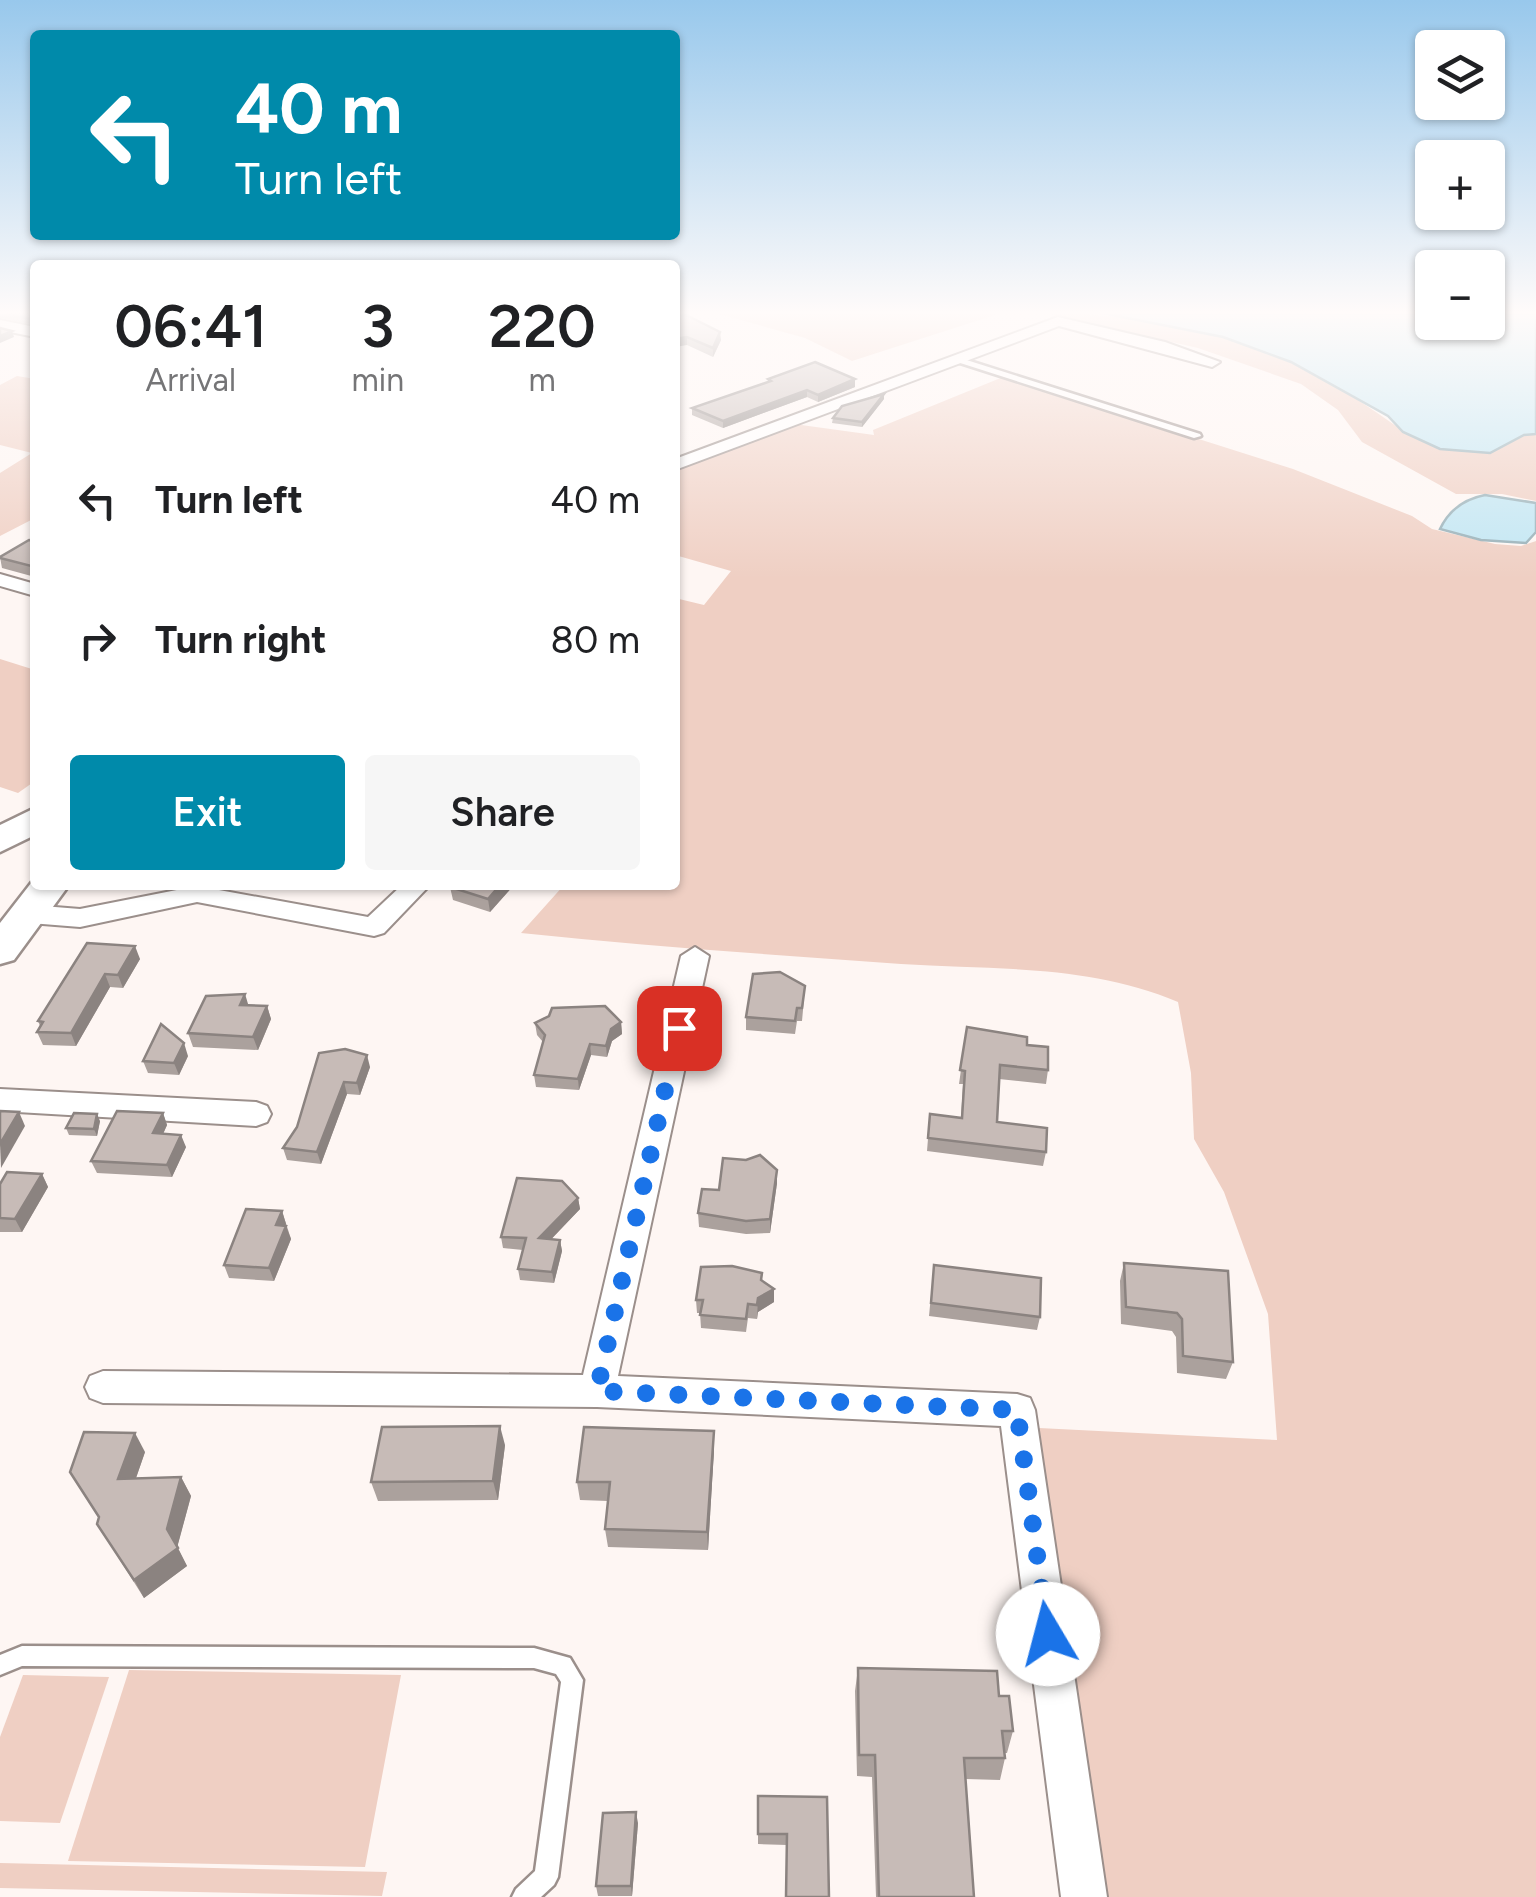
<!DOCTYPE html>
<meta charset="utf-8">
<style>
:root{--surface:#fff;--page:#f6f6f6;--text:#202124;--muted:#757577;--accent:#008aaa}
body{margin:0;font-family:Figtree,sans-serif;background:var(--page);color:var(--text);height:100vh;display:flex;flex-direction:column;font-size:38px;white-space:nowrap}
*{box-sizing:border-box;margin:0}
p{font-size:32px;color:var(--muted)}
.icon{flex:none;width:55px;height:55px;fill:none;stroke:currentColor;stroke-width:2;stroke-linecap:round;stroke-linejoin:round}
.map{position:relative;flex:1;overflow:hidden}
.side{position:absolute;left:30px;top:260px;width:650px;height:630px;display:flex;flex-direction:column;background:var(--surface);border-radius:10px;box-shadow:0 2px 8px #0004}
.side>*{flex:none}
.guide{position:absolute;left:30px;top:30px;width:650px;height:210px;border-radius:10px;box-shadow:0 2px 8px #0004;background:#008aaa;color:#fff;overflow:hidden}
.fabs{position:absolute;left:1415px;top:30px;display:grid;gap:20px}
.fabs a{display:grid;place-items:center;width:90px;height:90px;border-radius:10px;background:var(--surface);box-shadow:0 2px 8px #0004;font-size:50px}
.pin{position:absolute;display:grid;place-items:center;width:85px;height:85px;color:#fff;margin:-42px;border-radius:20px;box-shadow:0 5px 15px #0006}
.me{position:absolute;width:110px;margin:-55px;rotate:352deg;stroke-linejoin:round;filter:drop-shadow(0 0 8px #0008)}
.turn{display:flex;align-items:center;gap:35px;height:210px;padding:0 40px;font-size:45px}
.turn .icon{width:130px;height:130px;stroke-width:2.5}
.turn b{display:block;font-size:70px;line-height:85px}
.eta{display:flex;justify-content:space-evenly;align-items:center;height:170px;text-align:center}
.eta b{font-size:60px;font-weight:600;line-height:70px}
.action{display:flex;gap:20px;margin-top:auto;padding:20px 40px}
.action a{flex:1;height:115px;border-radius:10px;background:var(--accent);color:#fff;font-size:40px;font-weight:600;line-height:115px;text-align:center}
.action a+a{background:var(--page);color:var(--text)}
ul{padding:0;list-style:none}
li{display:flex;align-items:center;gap:30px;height:140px;padding:0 40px}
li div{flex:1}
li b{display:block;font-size:38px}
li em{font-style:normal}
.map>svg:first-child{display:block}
</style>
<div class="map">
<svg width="1536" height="1897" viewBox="0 0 1536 1897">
<rect width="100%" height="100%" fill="#fef6f3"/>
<g fill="#efcfc3">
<polygon points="716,313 1001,313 852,361 805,338"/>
<path d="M 1045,313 C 1126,313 1218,328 1292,362 C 1331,380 1367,406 1402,430 C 1418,442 1468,448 1490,453 L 1524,435 L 1536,434 L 1536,501 L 1502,494 L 1456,494 L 1362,442 L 1338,410 L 1301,384 L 1198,348 Z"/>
<polygon points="17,376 35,379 35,518 0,536 0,473 32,453 0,445 0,385"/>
<path d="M 1003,377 L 1293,469 L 1412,516 L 1432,529 L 1495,544 L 1521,546 L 1536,541 L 1536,1897 L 1102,1897 L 1039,1428 L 1277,1440 L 1268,1314 L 1224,1192 L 1194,1139 L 1191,1073 L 1178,1002 C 1089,964 995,970 901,964 C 774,955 647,946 521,933 L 564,885 L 675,885 L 675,598 L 704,605 L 731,571 L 675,555 L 675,468 L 794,424 L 874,435 L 873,430 Z"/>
<polygon points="0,659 35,670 35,781 18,793 0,787"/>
<polygon points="129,1670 401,1675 365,1867 68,1861"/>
<polygon points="23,1675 109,1677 60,1823 0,1821 0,1737"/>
<polygon points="0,1863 387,1872 382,1896 0,1888"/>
</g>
<g fill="#c1e6f3" stroke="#97b0b8" stroke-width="2.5">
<polygon points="1102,313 1432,313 1432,322 1488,322 1488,313 1536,313 1536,434 1524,435 1490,453 1440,449 1403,432 1388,416 1291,362 1223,337"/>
<path d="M 1485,495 L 1536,503 L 1536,532 L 1526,543 L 1481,540 L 1440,529 C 1449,510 1464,499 1485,495 Z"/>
</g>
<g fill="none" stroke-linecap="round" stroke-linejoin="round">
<defs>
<g id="lane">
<polygon points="957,357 1200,434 1201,436 1194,438 954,361 953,359"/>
<polygon points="22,1646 534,1648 570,1658 583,1680 558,1877 554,1885 541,1897 512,1897 516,1889 535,1871 561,1682 556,1674 534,1668 22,1666 0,1675 0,1655"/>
</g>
<g id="street">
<polygon points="1058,317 1165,342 1220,362 1212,367 1059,326 675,470 675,459"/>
<polygon points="0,320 35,327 35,337 0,330"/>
<polygon points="0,574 35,584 35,596 0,586"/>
<polygon points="402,885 430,885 384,933 374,936 197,902 80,927 30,923 17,914 30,905 80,909 197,886 368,917"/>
<polygon points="695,947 709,956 618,1376 1017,1394 1030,1398 1035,1410 1107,1897 1061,1897 1001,1426 597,1407 103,1403 90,1398 85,1387 90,1376 103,1371 583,1375 681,956"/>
<polygon points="0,1089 256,1102 267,1106 271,1114 267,1122 256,1126 0,1111"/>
</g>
<g id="secondary">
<polygon points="35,808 35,835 0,852 0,825"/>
<polygon points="35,878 35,885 69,885 14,960 0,964 0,923"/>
</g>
</defs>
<use href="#lane" stroke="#9b8f8b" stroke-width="5"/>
<use href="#street" stroke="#9b8f8b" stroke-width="4"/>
<use href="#secondary" stroke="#9b8f8b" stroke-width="5"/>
<use href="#lane" fill="#fff" fill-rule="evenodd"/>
<use href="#street" fill="#fff" fill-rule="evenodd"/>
<use href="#secondary" fill="#fff" fill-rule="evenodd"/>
</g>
<g fill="#aba19d">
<polygon points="0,313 35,313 35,325 0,318"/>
<polygon points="675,313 721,340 713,357 687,345"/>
<polygon points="768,379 855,379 855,387 818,402 807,397 723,428 692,415 692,408 768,382"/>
<polygon points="884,399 862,427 832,423 833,418"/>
<polygon points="35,541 35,577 2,568 0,557"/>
<polygon points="514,885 490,912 453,900 450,887"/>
<polygon points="87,943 140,959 123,988 110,987 76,1046 43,1045 37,1032 40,1026 38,1021"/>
<polygon points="804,999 802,1021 797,1021 795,1034 746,1030 746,1017"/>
<polygon points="248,1005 267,1006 271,1019 258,1050 193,1047 188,1033"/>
<polygon points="621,1022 622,1034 612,1041 607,1057 591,1055 579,1090 536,1087 534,1075 543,1042 537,1035 535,1023"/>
<polygon points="967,1027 1027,1045 1048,1070 1046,1084 999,1079 997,1122 1046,1152 1043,1166 927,1151 930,1114 961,1118 963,1084 959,1084"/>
<polygon points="319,1053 370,1067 360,1095 347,1094 321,1164 287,1160 283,1148 297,1127"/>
<polygon points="188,1056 179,1075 148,1073 143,1061"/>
<polygon points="163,1113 167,1125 163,1134 186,1147 172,1177 97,1173 91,1161"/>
<polygon points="100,1121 97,1136 69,1135 66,1128"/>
<polygon points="777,1170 777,1183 770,1233 746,1234 699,1227 698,1213 719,1190"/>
<polygon points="42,1174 48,1187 22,1232 0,1232 0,1184"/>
<polygon points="578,1198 580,1209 551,1239 560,1240 562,1251 554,1283 520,1280 518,1269 523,1250 503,1248 501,1237"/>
<polygon points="282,1211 291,1239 274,1281 229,1278 224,1265"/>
<polygon points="1124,1263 1233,1362 1226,1379 1177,1373 1176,1337 1172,1331 1121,1324 1120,1281"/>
<polygon points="934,1265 1040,1317 1037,1330 929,1316"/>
<polygon points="762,1280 774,1302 758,1312 757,1319 748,1318 746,1332 701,1328 700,1313 697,1313 696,1300"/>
<polygon points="505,1445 498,1500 378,1501 371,1482"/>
<polygon points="714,1450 708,1550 608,1547 605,1529 608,1501 580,1500 577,1482"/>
<polygon points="145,1452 136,1478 181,1477 191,1496 177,1547 187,1566 144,1598 97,1524 99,1518 70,1472"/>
<polygon points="858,1668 999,1696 1013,1731 1007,1753 1005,1753 1005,1758 1000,1780 966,1779 974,1897 876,1897 872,1777 857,1776 855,1691"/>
<polygon points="758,1796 827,1797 787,1845 758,1844"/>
<polygon points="638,1823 632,1896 598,1896 596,1886"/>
</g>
<g fill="#8b8380">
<polygon points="12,331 14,337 0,343 0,336"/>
<polygon points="720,332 721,340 713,357 713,348"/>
<polygon points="687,337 687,345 675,347 675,339"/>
<polygon points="855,379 855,387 818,402 818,395"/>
<polygon points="807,390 807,397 723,428 723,421"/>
<polygon points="884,394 884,399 862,427 862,422"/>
<polygon points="500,885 514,885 490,912 488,899"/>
<polygon points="135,946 140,959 123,988 118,975"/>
<polygon points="105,974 110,987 76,1046 71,1033"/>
<polygon points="245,994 249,1007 240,1005"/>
<polygon points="267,1006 271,1019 258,1050 253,1037"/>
<polygon points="621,1022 622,1034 612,1041 607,1057 606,1046 611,1029"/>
<polygon points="184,1043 188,1056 179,1075 174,1063"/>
<polygon points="590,1044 591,1055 579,1090 578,1079"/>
<polygon points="367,1055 370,1067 360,1095 357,1083"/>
<polygon points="344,1082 347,1094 321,1164 317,1152"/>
<polygon points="19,1112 25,1126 1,1168 0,1144"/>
<polygon points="163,1113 167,1125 158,1145 153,1133"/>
<polygon points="97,1114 100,1121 97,1136 94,1129"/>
<polygon points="181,1135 186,1147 172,1177 167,1165"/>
<polygon points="777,1170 777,1183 770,1233 770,1219"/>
<polygon points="42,1174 48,1187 22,1232 15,1219"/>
<polygon points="578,1198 580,1209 541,1250 539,1238"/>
<polygon points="282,1211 286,1224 281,1238 276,1225"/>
<polygon points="286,1226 291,1239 274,1281 269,1268"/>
<polygon points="560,1240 562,1251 554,1283 552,1272"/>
<polygon points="774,1289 774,1302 758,1312 757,1319 758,1298"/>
<polygon points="500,1426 505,1445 498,1500 493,1481"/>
<polygon points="714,1431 714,1450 708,1550 707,1532"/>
<polygon points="135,1433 145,1452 129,1498 118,1479"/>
<polygon points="181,1477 191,1496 177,1548 167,1529"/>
<polygon points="178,1548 187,1566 144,1598 134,1580"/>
<polygon points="636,1812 638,1823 632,1896 631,1886"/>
</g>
<g fill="#c7bbb7" stroke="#8b8380" stroke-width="2.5">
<polygon points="4,313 35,313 35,320"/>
<polygon points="675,313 682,313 720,332 713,348 687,337 675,339"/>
<polygon points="0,328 12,331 0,336"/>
<polygon points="815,362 855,379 818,395 807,390 723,421 692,408 771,381 768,379"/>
<polygon points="884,394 862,422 833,418 842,406"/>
<polygon points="29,540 35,541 35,567 0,558 0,557"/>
<polygon points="452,885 500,885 488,899 450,887"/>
<polygon points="87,943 135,946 118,975 105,974 71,1033 37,1032 43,1022 38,1021"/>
<polygon points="780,972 805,986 802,1008 797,1008 795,1021 746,1017 753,974"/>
<polygon points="245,994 240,1005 267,1006 253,1037 188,1033 206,996"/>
<polygon points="605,1006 621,1022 611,1029 606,1046 590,1044 578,1079 534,1075 545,1035 535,1023 549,1016 552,1008"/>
<polygon points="161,1024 184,1043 174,1063 143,1061"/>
<polygon points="967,1027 1027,1037 1027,1045 1048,1047 1048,1070 1000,1065 997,1122 1047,1128 1046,1152 928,1138 930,1114 962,1118 965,1071 960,1070"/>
<polygon points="345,1049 367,1055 357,1083 344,1082 317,1152 283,1148 297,1127 319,1053"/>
<polygon points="0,1111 19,1112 0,1144"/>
<polygon points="117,1111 163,1113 153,1133 181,1135 167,1165 91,1161"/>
<polygon points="74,1113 97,1114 94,1129 66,1128"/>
<polygon points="760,1155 777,1170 770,1219 746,1221 698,1213 702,1189 719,1190 723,1158 746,1160"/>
<polygon points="7,1172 42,1174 15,1219 0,1218 0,1184"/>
<polygon points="517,1178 562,1181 578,1198 539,1238 560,1240 552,1272 518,1269 526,1238 501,1237"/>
<polygon points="246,1209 282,1211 276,1225 286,1226 269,1268 224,1265"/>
<polygon points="1124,1263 1228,1271 1233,1362 1183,1356 1182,1319 1177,1313 1126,1307"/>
<polygon points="934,1265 1041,1278 1040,1317 931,1303"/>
<polygon points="732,1266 762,1273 761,1280 774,1289 758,1298 757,1305 748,1304 746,1319 700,1315 703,1300 696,1300 701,1267"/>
<polygon points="500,1426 493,1481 371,1482 382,1427"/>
<polygon points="584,1427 714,1431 707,1532 605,1529 610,1482 577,1482"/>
<polygon points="84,1432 135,1433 118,1479 181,1477 167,1529 178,1548 134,1580 97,1524 99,1517 70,1472"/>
<polygon points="858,1668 997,1671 999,1696 1009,1696 1013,1731 1002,1731 1005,1758 964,1758 974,1897 879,1897 875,1755 859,1755"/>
<polygon points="758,1796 827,1797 829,1897 786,1897 787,1834 758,1834"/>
<polygon points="636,1812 631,1886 596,1886 603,1813"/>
</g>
<linearGradient id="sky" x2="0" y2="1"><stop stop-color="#98c8ec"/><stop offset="0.54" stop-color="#fffbfa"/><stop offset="1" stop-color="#fffbfa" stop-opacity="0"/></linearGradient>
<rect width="1536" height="579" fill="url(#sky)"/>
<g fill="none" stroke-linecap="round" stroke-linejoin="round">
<polyline stroke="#1a73e8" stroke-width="18" stroke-dasharray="0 32.4" points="679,1028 597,1391 1017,1410 1048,1634"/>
</g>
</svg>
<div class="fabs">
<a><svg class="icon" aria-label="layers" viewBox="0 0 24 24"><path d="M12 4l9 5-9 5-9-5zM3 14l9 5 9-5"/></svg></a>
<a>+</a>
<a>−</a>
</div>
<div class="pin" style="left:679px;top:1028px;background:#d93025"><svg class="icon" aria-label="arrive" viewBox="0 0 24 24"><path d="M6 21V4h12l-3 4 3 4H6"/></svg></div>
<svg class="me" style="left:1048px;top:1634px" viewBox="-20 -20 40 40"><circle r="19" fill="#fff"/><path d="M0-13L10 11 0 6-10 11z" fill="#1a73e8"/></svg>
<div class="guide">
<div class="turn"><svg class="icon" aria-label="left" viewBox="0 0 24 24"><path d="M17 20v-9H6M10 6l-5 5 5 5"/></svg><div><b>40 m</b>Turn left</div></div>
</div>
<section class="side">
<div class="eta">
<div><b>06:41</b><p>Arrival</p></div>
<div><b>3</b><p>min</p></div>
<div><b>220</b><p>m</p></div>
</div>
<ul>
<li><svg class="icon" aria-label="left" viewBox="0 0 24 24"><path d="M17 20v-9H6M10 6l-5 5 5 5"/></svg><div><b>Turn left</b></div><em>40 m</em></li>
<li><svg class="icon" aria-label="right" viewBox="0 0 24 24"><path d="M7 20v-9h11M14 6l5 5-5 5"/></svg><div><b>Turn right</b></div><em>80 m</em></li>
</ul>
<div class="action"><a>Exit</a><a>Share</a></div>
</section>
</div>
